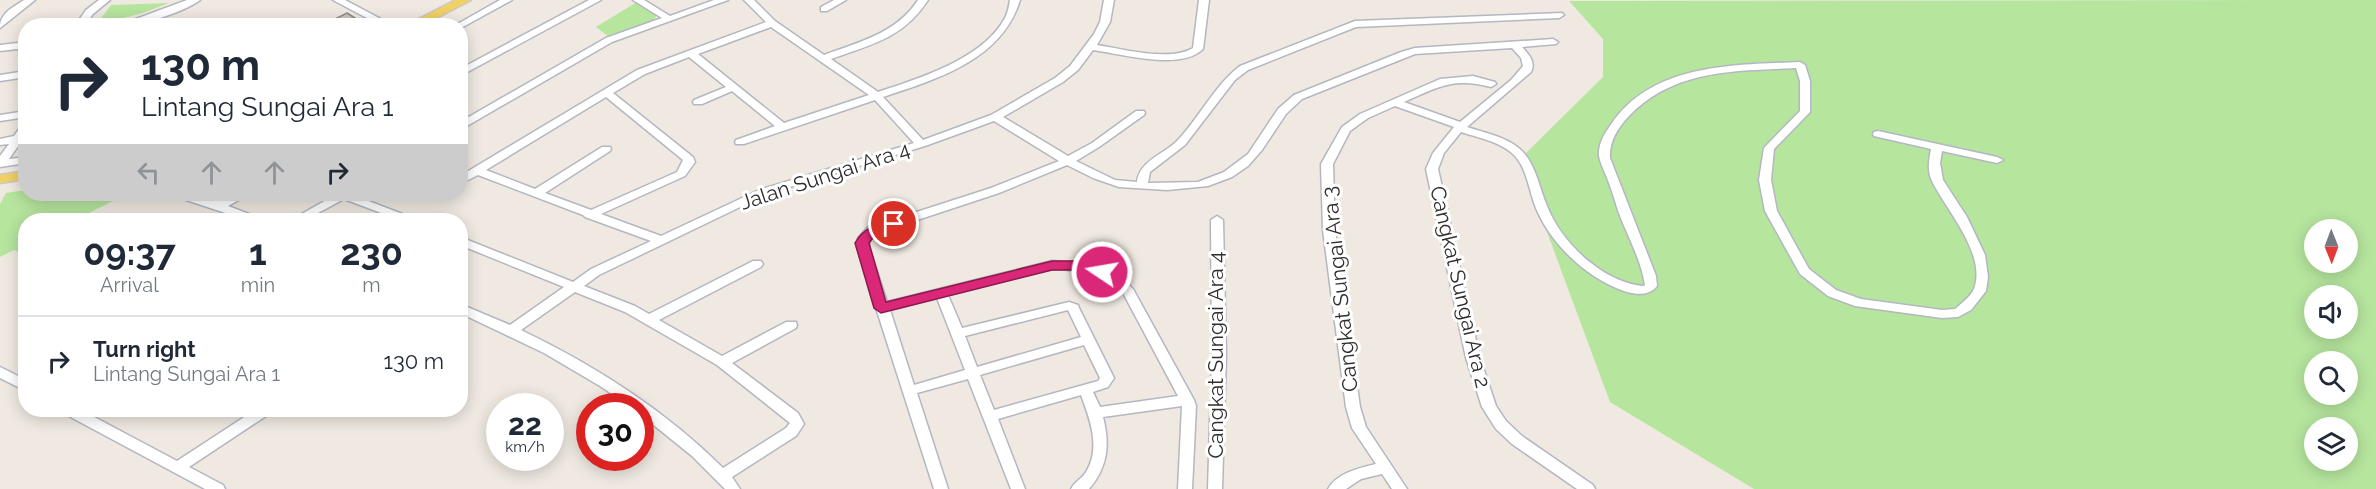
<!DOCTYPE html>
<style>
:root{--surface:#fff;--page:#f6f6f7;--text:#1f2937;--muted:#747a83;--line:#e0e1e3}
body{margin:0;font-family:Raleway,sans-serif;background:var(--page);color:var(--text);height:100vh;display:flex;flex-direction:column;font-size:22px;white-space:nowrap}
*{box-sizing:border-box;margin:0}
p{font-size:20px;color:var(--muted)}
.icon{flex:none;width:33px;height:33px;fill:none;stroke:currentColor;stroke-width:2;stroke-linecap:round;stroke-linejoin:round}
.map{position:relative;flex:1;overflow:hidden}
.drawer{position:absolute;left:18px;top:213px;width:450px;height:204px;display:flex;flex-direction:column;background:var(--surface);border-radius:24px;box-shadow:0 3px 15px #0003}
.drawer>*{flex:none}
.hud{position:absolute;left:18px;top:18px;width:450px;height:183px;border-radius:24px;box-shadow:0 3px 15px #0003;background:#fff;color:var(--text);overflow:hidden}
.needle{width:39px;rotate:179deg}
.buttons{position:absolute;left:2304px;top:219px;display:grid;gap:12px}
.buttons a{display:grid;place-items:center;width:54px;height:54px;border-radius:50%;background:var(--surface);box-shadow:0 3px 15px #0003;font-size:30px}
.speed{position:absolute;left:486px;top:393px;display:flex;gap:12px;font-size:30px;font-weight:700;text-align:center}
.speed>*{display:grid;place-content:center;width:78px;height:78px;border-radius:50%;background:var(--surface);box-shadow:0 3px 15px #0003;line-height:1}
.speed small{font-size:15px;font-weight:400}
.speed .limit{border:9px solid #d22;background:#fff;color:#111}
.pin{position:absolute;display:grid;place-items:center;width:51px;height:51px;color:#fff;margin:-26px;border:3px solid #fff;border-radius:50%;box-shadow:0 2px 6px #0007}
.me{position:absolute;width:66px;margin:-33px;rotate:282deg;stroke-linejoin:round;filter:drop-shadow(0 0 4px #0008)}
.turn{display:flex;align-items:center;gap:21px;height:126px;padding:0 24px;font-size:27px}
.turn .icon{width:78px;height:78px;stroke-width:2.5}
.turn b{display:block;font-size:42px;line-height:51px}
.lanes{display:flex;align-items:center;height:57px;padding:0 24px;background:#0003;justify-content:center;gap:30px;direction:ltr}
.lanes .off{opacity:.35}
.eta{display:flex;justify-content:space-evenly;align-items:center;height:102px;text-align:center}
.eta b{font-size:36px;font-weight:700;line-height:42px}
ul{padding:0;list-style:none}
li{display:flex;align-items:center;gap:18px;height:90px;padding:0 24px;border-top:2px solid var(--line)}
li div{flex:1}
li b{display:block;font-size:22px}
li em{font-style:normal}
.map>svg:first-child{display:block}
</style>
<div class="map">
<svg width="2376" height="489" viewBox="0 0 2376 489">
<rect width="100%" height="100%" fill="#efe9e1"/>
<g fill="#b6e59e" fill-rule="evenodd">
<path d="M 2376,0 L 2376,489 L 1754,489 L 1610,402 L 1520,159 L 1603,77 L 1603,39 L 1569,1 ZM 2314,230 L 2348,230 L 2348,262 L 2314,262 ZM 2314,296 L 2348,296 L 2348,328 L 2314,328 ZM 2314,362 L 2348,362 L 2348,394 L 2314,394 ZM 2314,428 L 2348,428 L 2348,460 L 2314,460 Z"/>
<polygon points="637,2 657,15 653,21 608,36 596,27"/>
<polygon points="169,3 143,13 96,25 111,5"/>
<polygon points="25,190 26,194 127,194 75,220 26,220 25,255 14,250 0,257 0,204 6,193"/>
</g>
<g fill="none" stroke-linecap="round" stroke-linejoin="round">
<defs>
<g id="minor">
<path d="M 24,0 L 35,0 L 0,28 C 0,13 12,8 24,0 Z"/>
<polygon points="99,0 110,0 93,14 85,25 79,25 77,23 86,10"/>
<path d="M 187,0 L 200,0 C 183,13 138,26 117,26 Z"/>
<polygon points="333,0 345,0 394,26 382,26"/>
<polygon points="500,0 512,0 461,28 460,26 454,26"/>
<polygon points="589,0 601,0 460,76 460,69"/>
<polygon points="633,0 644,0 670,16 714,0 728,0 612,42 460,130 460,122 606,38 662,18"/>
<path d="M 744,0 L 754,0 L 775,21 L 824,55 C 859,42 897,33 918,0 L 928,0 C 904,38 870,45 831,59 L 878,92 C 920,78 983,59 1005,18 C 1008,12 1009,6 1010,0 L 1020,0 C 1002,60 937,79 883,97 L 923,140 L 991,115 L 1055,78 L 1070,66 L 1094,34 L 1100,22 L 1104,0 L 1114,0 L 1110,22 L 1097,45 C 1123,49 1170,62 1193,48 L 1199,0 L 1209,0 L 1203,49 C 1181,71 1121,54 1093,50 L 1078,70 L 1063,82 L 1003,117 L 1068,156 L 1092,143 L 1136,111 L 1144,111 L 1145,113 L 1144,115 L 1099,147 L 1076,161 L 1115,180 L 1137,182 C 1139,161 1164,154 1177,141 C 1200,117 1214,86 1240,66 L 1355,21 L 1562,13 L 1564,15 L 1559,18 L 1356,27 L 1248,70 L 1235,80 L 1185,145 L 1150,172 L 1148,183 L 1198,182 L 1224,172 L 1248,154 L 1278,109 L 1294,95 L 1401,52 L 1415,48 L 1553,39 L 1558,42 L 1556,44 L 1522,47 C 1529,55 1536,62 1531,72 L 1467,127 C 1485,133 1508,137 1522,151 C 1536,165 1539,187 1547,206 C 1561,242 1602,282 1643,286 L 1645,285 C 1641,260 1629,239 1620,216 C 1616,206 1614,196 1610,186 C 1607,176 1601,166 1599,156 C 1598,143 1605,133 1612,123 C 1654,63 1735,65 1800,62 L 1805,65 L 1810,81 L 1810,112 L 1774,149 L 1771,180 L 1777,211 L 1809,269 L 1836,290 L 1861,299 L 1942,310 L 1955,309 C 1961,304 1971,296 1974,289 C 1987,254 1946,210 1932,181 C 1927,171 1929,160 1931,149 L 1874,136 L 1873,134 L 1874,132 L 1878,131 L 1997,157 L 2003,160 L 1997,163 L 1942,151 L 1940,163 L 1943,180 L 1967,217 L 1985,255 L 1988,277 L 1986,291 L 1971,310 L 1958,317 L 1942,318 L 1855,306 L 1828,296 L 1800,274 L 1765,211 L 1759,180 L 1764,148 L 1800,111 L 1800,81 L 1796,68 C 1735,71 1673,69 1628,117 C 1617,129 1609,142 1610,158 L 1656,276 L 1657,286 C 1649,296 1636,295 1624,291 C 1585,277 1548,242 1534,203 C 1529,188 1526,168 1515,156 C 1502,142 1479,138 1461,132 L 1444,153 L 1438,169 L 1480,358 L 1496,406 L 1506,421 L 1522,436 L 1593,485 L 1595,489 L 1577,489 L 1512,444 L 1496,429 L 1482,407 L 1466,358 L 1426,169 L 1433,153 L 1454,127 L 1395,106 L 1368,118 L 1350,131 L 1333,164 L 1335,230 L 1360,407 L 1366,427 L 1407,489 L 1392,489 L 1382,474 L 1361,479 L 1346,489 L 1328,489 C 1337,473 1359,468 1376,464 L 1352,428 L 1346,407 L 1323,230 L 1321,164 L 1342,127 L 1360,114 L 1440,79 L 1473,76 L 1495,82 L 1496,84 L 1491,87 C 1453,77 1438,87 1404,102 L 1460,122 L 1511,80 L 1523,66 L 1521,58 L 1512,48 L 1415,54 L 1302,99 L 1286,114 L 1262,150 L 1248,166 L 1232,177 L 1208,186 L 1167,190 L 1119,187 L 1093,178 L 1067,165 L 999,193 L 875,234 L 870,239 L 869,247 L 887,302 L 1052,261 L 1087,263 L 1119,275 L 1133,289 L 1194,400 L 1196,406 L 1192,489 L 1178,489 L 1182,406 L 1103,417 C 1110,444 1108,467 1089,489 L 1071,489 C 1074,482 1082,479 1086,472 C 1101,448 1090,419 1081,395 L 998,419 L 1025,489 L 1011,489 L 968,379 L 917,393 L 948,489 L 934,489 L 877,311 L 875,308 L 876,306 L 857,247 L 858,238 L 867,228 L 991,188 L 1059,161 L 994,121 L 925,146 L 767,194 L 599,275 L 584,286 L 635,306 L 649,314 L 753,261 L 761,261 L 763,264 L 761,267 L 659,320 L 722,356 L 786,322 L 796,322 L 797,325 L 796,328 L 732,363 L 798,413 L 804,424 L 796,436 L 732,477 L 740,489 L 725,489 L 692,456 L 640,414 L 640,406 L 630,406 L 600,386 L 544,353 L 460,313 L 460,304 L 510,325 L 564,287 L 460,245 L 460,237 L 573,282 L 591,269 L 651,241 L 585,217 L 583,215 L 478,175 L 460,184 L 460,176 L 637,70 L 766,22 ZM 771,27 L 869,95 L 784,123 L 698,54 ZM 689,57 L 726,87 L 694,100 L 693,102 L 694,104 L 702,104 L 732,91 L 775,126 L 736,140 L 735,142 L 736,144 L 744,144 L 875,100 L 914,143 L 759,190 L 661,236 L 601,214 L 685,176 L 695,162 L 693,157 L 613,93 L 645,74 ZM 606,97 L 683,160 L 677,172 L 591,210 L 545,193 L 610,151 L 611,149 L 610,147 L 602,147 L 535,189 L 486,170 ZM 1052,269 C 1080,270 1101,272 1122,291 L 1178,396 L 1100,407 L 1093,392 L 1108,387 L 1114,378 L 1079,308 L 1078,305 L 1069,302 L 962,328 L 948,295 ZM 575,292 L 625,312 L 717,365 L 790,423 L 786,428 L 723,468 C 666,411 594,365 521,330 ZM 937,298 L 965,370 L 914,385 L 890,310 ZM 1068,310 L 1081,337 L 977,367 L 965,336 ZM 1084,345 L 1100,378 L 1098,381 L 994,410 L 980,375 Z"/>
<polygon points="834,0 846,0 827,11 821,11 821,7"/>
<polygon points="26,42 26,48 0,51 0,45"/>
<polygon points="26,71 26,77 0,81 0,75"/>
<polygon points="26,111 26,117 0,121 0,115"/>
<polygon points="26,124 26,141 21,142 9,159 26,157 26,163 0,167 0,156 9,144 0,145 0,139 14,136 22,125"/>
<polygon points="175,194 190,194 212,201 199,194 215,194 223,200 234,194 247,194 246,196 228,206 260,218 262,220 247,220 186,200"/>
<polygon points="337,194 350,194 413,218 415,220 400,220 344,199 305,220 291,220"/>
<polygon points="1217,216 1223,220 1226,355 1222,489 1208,489 1212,355 1211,220"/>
<polygon points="0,367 26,380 26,391 0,378"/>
<polygon points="63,410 81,410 177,461 255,410 271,410 269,414 189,467 223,485 225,489 205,489 65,414"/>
</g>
<g id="major">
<polygon points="456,0 471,0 421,26 405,26"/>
<polygon points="26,171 26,179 0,183 0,175"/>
</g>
</defs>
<use href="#minor" stroke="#b4b7c1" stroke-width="3"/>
<use href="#major" stroke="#c9c9c9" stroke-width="3"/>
<use href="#minor" fill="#fff" fill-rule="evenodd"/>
<use href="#major" fill="#f2d163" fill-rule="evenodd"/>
</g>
<polygon fill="#8e8b86" points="358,20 360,26 345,26"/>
<polygon fill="#cbc7bf" stroke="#8e8b86" stroke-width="1.5" points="347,13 358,20 345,26 334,26 325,22 329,22"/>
<path fill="#db2777" stroke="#8e194d" stroke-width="1.5" d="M 894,220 L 900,224 L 898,227 L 876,234 L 869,243 L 886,302 L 1052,261 L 1083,261 L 1107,269 L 1109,272 L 1102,276 L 1082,270 L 1052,270 L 881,313 L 874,308 L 855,243 C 864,227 877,224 894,220 Z"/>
<g text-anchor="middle" stroke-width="6" stroke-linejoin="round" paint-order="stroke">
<g font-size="21" fill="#2e2e2e" stroke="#fff">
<text transform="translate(825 176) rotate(-18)" y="7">Jalan Sungai Ara 4</text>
<text transform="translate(1460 287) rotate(77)" y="7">Cangkat Sungai Ara 2</text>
<text transform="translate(1340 289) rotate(-96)" y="7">Cangkat Sungai Ara 3</text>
<text transform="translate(1216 355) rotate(-90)" y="7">Cangkat Sungai Ara 4</text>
</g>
</g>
</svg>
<div class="buttons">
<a><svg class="needle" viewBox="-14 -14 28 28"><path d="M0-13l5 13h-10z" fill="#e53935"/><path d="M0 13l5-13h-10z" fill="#747a83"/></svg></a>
<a><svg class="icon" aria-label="sound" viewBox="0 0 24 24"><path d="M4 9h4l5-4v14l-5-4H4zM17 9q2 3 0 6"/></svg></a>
<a><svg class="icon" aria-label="search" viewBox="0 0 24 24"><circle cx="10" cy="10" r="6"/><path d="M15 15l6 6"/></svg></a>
<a><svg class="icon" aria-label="layers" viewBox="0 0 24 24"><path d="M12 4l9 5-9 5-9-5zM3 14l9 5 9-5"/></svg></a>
</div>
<div class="speed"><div>22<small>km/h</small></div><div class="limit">30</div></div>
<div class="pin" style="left:894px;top:224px;background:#d93025"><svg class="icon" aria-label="arrive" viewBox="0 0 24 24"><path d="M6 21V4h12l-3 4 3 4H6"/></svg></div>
<svg class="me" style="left:1102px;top:272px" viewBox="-20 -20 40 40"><circle r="17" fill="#db2777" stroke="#fff" stroke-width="3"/><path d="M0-11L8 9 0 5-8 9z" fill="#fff"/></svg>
<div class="hud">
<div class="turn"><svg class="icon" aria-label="right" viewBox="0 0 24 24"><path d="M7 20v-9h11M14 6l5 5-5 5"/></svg><div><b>130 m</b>Lintang Sungai Ara 1</div></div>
<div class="lanes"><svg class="icon off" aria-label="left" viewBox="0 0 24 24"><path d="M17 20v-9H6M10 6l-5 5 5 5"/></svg><svg class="icon off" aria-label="ahead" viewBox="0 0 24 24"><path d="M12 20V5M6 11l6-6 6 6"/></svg><svg class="icon off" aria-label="ahead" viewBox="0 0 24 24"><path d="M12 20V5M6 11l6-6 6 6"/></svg><svg class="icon" aria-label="right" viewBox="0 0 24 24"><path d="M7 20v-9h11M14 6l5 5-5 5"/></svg></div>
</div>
<section class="drawer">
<div class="eta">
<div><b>09:37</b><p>Arrival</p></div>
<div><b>1</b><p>min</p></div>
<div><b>230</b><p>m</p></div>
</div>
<ul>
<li><svg class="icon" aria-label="right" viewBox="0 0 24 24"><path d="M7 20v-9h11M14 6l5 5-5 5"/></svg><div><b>Turn right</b><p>Lintang Sungai Ara 1</p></div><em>130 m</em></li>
</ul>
</section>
</div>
